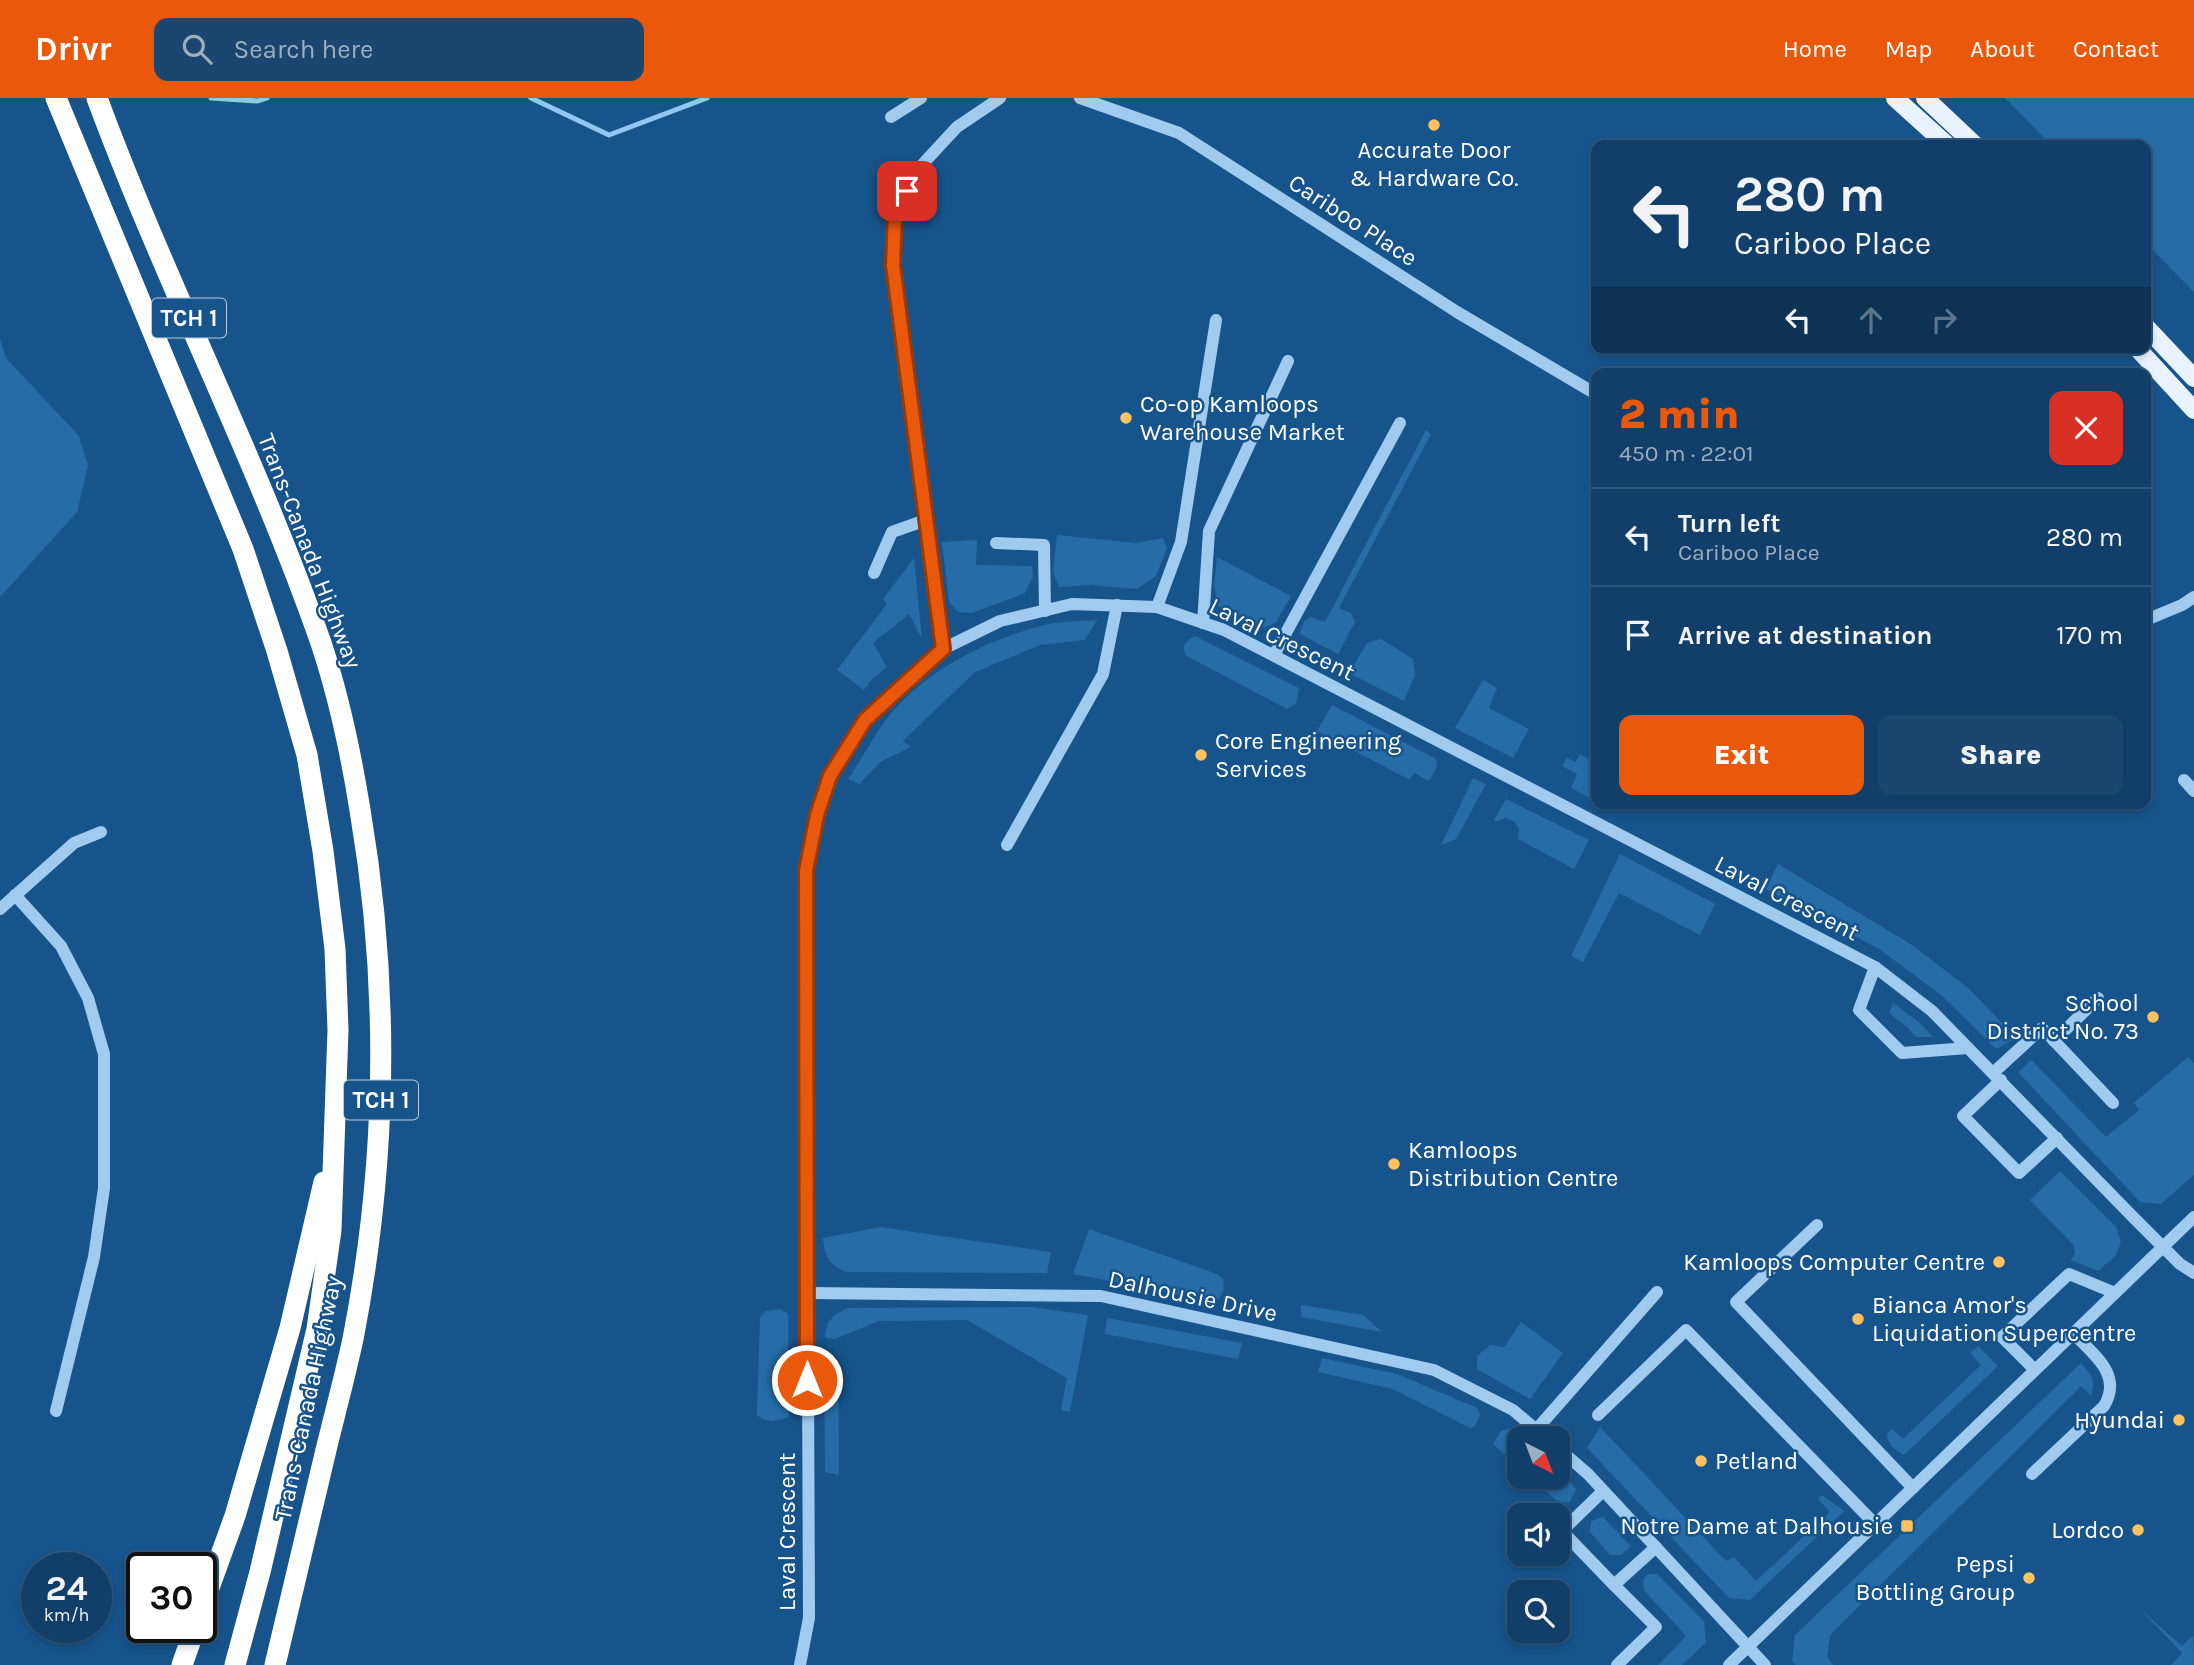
<!DOCTYPE html>
<meta charset="utf-8">
<style>
:root{--surface:#113f69;--page:#1a466f;--text:#f1f3f6;--muted:#9cafc0;--line:#30587d;--accent:#ea580c}
body{margin:0;font-family:Karla,sans-serif;background:var(--page);color:var(--text);height:100vh;display:flex;flex-direction:column;font-size:26px;white-space:nowrap}
*{box-sizing:border-box;margin:0}
p{font-size:23px;color:var(--muted)}
.icon{flex:none;width:38px;height:38px;fill:none;stroke:currentColor;stroke-width:2;stroke-linecap:round;stroke-linejoin:round}
.map{position:relative;flex:1;overflow:hidden}
.panel{position:absolute;left:1591px;top:270px;width:560px;height:441px;display:flex;flex-direction:column;background:var(--surface);border-radius:14px;box-shadow:0 4px 10px #0003,0 0 0 2px var(--line)}
.panel>*{flex:none}
.top-card{position:absolute;left:1591px;top:42px;width:560px;height:214px;border-radius:14px;box-shadow:0 4px 10px #0003,0 0 0 2px var(--line);background:#113f69;color:var(--text);overflow:hidden}
.needle{width:46px;rotate:138deg}
.buttons{position:absolute;left:1507px;top:1328px;display:grid;gap:14px}
.buttons a{display:grid;place-items:center;width:63px;height:63px;border-radius:14px;background:var(--surface);box-shadow:0 4px 10px #0003,0 0 0 2px var(--line);font-size:35px}
.speed{position:absolute;left:21px;top:1454px;display:flex;gap:14px;font-size:35px;font-weight:700;text-align:center}
.speed>*{display:grid;place-content:center;width:91px;height:91px;border-radius:50%;background:var(--surface);box-shadow:0 4px 10px #0003,0 0 0 2px var(--line);line-height:1}
.speed small{font-size:18px;font-weight:400}
.speed .limit{border:4px solid #111;border-radius:10px;background:#fff;color:#111}
.pin{position:absolute;display:grid;place-items:center;width:60px;height:60px;color:#fff;margin:-30px;border-radius:14px;box-shadow:0 4px 10px #0006}
.me{position:absolute;width:77px;margin:-38px;rotate:0deg;stroke-linejoin:round;filter:drop-shadow(0 0 5px #0008)}
.turn{display:flex;align-items:center;gap:24px;height:147px;padding:0 28px;font-size:32px}
.turn .icon{width:91px;height:91px;stroke-width:2.5}
.turn b{display:block;font-size:49px;line-height:60px}
.lanes{display:flex;align-items:center;height:66px;padding:0 28px;background:#0003;justify-content:center;gap:35px;direction:ltr}
.lanes .off{opacity:.35}
.round{display:grid;place-items:center;flex:none;width:74px;height:74px;border-radius:14px;background:var(--page)}
.head{display:flex;align-items:center;justify-content:space-between;height:119px;padding:0 28px}
h1{font-size:42px;font-weight:800;line-height:52px;color:var(--accent)}
.cta{display:flex;gap:14px;margin-top:auto;padding:14px 28px}
.cta a{flex:1;height:80px;border-radius:14px;background:var(--accent);color:#fff;font-size:28px;font-weight:800;line-height:80px;text-align:center}
.cta a+a{background:var(--page);color:var(--text)}
ul{padding:0;list-style:none}
li{display:flex;align-items:center;gap:21px;height:98px;padding:0 28px;border-top:2px solid var(--line)}
li div{flex:1}
li b{display:block;font-size:26px}
li em{font-style:normal}
header{display:flex;align-items:center;gap:42px;box-sizing:border-box;height:98px;padding:0 35px;background:var(--accent);color:#fff}
header strong{font-size:33px}
nav{display:flex;gap:38px;margin-inline-start:auto;font-size:24px}
.search{width:490px;height:63px;background:var(--page);display:flex;align-items:center;gap:18px;box-sizing:border-box;padding:0 24px;border-radius:14px;color:var(--muted);font-size:26px}
.map>svg:first-child{display:block}
</style>
<header>
<strong>Drivr</strong>
<div class="search"><svg class="icon" aria-label="search" viewBox="0 0 24 24"><circle cx="10" cy="10" r="6"/><path d="M15 15l6 6"/></svg>Search here</div>
<nav><a>Home</a><a>Map</a><a>About</a><a>Contact</a></nav>
</header>
<div class="map">
<svg width="2194" height="1567" viewBox="0 0 2194 1567">
<rect width="100%" height="100%" fill="#17548c"/>
<g fill="#266da8">
<polygon points="2005,0 2194,0 2194,194 2146,145 2146,47 2051,47"/>
<polygon points="0,241 6,260 79,338 88,368 77,414 0,499"/>
<polygon points="1426,332 1431,336 1339,510 1351,515 1355,524 1338,556 1300,536 1304,523 1311,519 1325,524"/>
<polygon points="1057,437 1136,445 1163,440 1167,450 1156,478 1137,491 1092,487 1059,489 1053,474"/>
<polygon points="977,442 976,467 1032,468 1033,479 1025,495 972,515 958,514 949,504 942,444"/>
<polygon points="1217,459 1291,498 1276,524 1264,530 1218,508 1214,486"/>
<polygon points="914,460 922,541 909,516 873,545 887,569 873,580 864,592 837,572 887,506 883,501"/>
<path d="M 1097,522 L 1085,542 L 1040,547 L 975,574 L 903,643 L 911,649 L 880,664 L 859,686 L 848,681 C 862,661 874,637 889,618 C 927,571 992,539 1049,526 C 1065,523 1082,523 1097,522 Z"/>
<path d="M 1195,538 L 1299,590 L 1296,606 L 1287,611 L 1185,557 C 1182,547 1186,543 1195,538 Z"/>
<polygon points="1381,541 1413,561 1415,577 1404,603 1349,575 1367,545"/>
<polygon points="1483,582 1497,590 1489,610 1529,631 1513,660 1455,630"/>
<polygon points="1332,607 1436,661 1437,669 1429,683 1414,675 1410,682 1317,633"/>
<polygon points="1580,656 1596,665 1596,703 1571,690 1577,676 1562,668 1567,660 1576,664"/>
<polygon points="1473,680 1486,686 1456,741 1441,747"/>
<polygon points="1506,701 1589,742 1574,771 1518,741 1519,731 1514,723 1505,720 1497,723 1494,722"/>
<polygon points="1620,756 1715,806 1700,837 1619,795 1583,864 1571,858"/>
<polygon points="1778,766 1912,847 1968,890 2016,940 1996,951 1941,897 1879,851 1766,791"/>
<polygon points="1893,905 1920,925 1933,939 1916,939 1907,929 1889,915"/>
<polygon points="2188,959 2194,965 2194,1077 2161,1106 2140,1104 2018,974 2031,962 2106,1039 2139,1012 2134,1005"/>
<polygon points="2060,1073 2116,1129 2121,1145 2115,1158 2098,1173 2071,1162 2075,1156 2073,1146 2030,1102"/>
<path d="M 880,1129 L 1051,1154 L 1047,1175 L 846,1174 C 828,1166 825,1158 823,1140 Z"/>
<polygon points="1089,1131 1217,1176 1224,1182 1223,1194 1217,1203 1073,1176"/>
<polygon points="1301,1207 1363,1217 1382,1234 1301,1219"/>
<path d="M 1031,1209 L 1088,1217 L 1070,1314 L 1061,1312 L 1067,1280 L 967,1222 L 879,1223 L 835,1241 L 825,1240 C 826,1222 833,1217 848,1210 Z"/>
<path d="M 781,1211 L 788,1216 L 789,1319 C 777,1323 767,1326 757,1317 L 760,1220 L 766,1213 Z"/>
<polygon points="1107,1220 1242,1245 1238,1261 1105,1236"/>
<polygon points="1521,1224 1563,1255 1530,1301 1477,1271 1477,1258 1490,1247 1504,1249"/>
<path d="M 1978,1248 L 1998,1268 L 1904,1357 C 1896,1353 1887,1346 1887,1336 L 1892,1331 L 1903,1341 L 1981,1267 L 1970,1255 Z"/>
<polygon points="1322,1260 1397,1276 1477,1310 1480,1317 1475,1328 1470,1330 1393,1291 1318,1274"/>
<polygon points="824,1264 838,1265 839,1377 825,1374"/>
<path d="M 2081,1265 C 2091,1276 2096,1282 2091,1297 L 2081,1288 L 1830,1537 L 1827,1559 L 1833,1567 L 1796,1567 L 1792,1563 L 1795,1537 Z"/>
<polygon points="1600,1329 1726,1463 1734,1459 1756,1483 1830,1414 1818,1401 1822,1397 1844,1413 1750,1502 1729,1500 1587,1350"/>
<polygon points="1509,1331 1521,1340 1519,1340 1519,1369 1493,1346 1501,1333"/>
<polygon points="1558,1370 1576,1391 1570,1404 1558,1404 1530,1379 1558,1379"/>
<polygon points="1603,1419 1631,1448 1621,1457 1610,1457 1590,1434 1591,1423"/>
<polygon points="1648,1476 1657,1476 1704,1524 1706,1544 1682,1567 1658,1567 1686,1538 1644,1492 1643,1483"/>
<polygon points="2141,1512 2182,1548 2193,1538 2194,1567 2171,1567 2182,1555"/>
</g>
<g fill="none" stroke-linecap="round" stroke-linejoin="round">
<g stroke="#93c7f2" stroke-width="5">
<polyline points="211,0 258,3 267,0"/>
<polyline points="531,0 609,37 707,0"/>
</g>
<g stroke="#a0cbef" stroke-width="12">
<polyline points="1080,0 1179,35 1457,214 1596,296"/>
<polyline points="891,19 921,0"/>
<polyline points="996,445 1044,447 1045,513"/>
<polyline points="874,475 892,434 926,422"/>
<polyline points="1157,509 1181,444 1216,222"/>
<polyline points="2146,522 2182,507 2194,499"/>
<polyline points="1203,525 1209,433 1288,263"/>
<polyline points="943,551 893,167 895,117 919,70 957,29 1000,0"/>
<polyline points="1274,557 1400,325"/>
<polyline points="2184,682 2194,693"/>
<polyline points="1007,747 1103,576 1117,507"/>
<polyline points="15,797 61,848 88,900 104,956 104,1090 94,1159 56,1313"/>
<polyline points="0,811 74,745 101,734"/>
<polyline points="1875,869 1859,912 1902,955 1968,950"/>
<polyline points="2054,943 2098,900"/>
<polyline points="1993,975 2042,930 2113,1005"/>
<polyline points="2001,982 1963,1018 2019,1075 2057,1040"/>
<polyline points="1817,1127 1736,1204 1913,1390"/>
<polyline points="807,1195 1101,1198 1434,1272 1513,1312 1546,1340"/>
<polyline points="2035,1272 2002,1239 2069,1176 2115,1195"/>
<polyline points="1598,1317 1686,1232 1875,1426"/>
<polyline points="1536,1332 1657,1194"/>
<polyline points="1558,1350 1588,1376 1765,1567"/>
<path d="M 2032,1376 L 2104,1308 C 2123,1277 2094,1257 2073,1235"/>
<polyline points="1603,1393 1562,1433 1614,1487 1656,1449"/>
<polyline points="1614,1487 1656,1529 1617,1567"/>
<polyline points="800,1567 809,1520 806,773 817,717 830,678 865,622 943,551 1000,523 1072,506 1157,509 1224,532 1875,869 1932,913 2133,1119 2180,1166 2194,1175"/>
<polyline points="1729,1567 2194,1119"/>
</g>
<g stroke="#e8f3ff" stroke-width="18">
<polyline points="1895,0 1947,47"/>
<polyline points="1925,0 1975,47"/>
<polyline points="2146,229 2194,280"/>
<polyline points="2137,250 2194,312"/>
</g>
<g stroke="#fff" stroke-width="21">
<polyline points="56,0 243,451 277,553 307,657 323,753 335,851 338,932 331,1132 317,1231 260,1474 235,1567"/>
<path d="M 97,0 C 165,184 256,359 321,545 C 339,599 351,656 360,712 C 390,888 387,1066 353,1241 C 345,1278 335,1315 326,1352 C 309,1424 292,1495 275,1567"/>
<polyline points="201,1512 235,1418 290,1230 324,1084"/>
<polyline points="182,1567 195,1530"/>
</g>
</g>
<g fill="none" stroke-linecap="round" stroke-linejoin="round">
<defs>
<polyline id="route" points="807,1282 806,773 817,717 830,678 865,622 943,551 893,167 895,117 907,93"/>
</defs>
<use href="#route" stroke="#983908" stroke-width="18"/>
<use href="#route" stroke="#ea580c" stroke-width="12"/>
</g>
<g fill="#ffc25e" stroke="#17548c" stroke-width="2.5">
<circle cx="1434" cy="27" r="7"/>
<circle cx="1126" cy="320" r="7"/>
<circle cx="1201" cy="657" r="7"/>
<circle cx="2153" cy="919" r="7"/>
<circle cx="1394" cy="1066" r="7"/>
<circle cx="1999" cy="1164" r="7"/>
<circle cx="1858" cy="1221" r="7"/>
<circle cx="2179" cy="1322" r="7"/>
<circle cx="1701" cy="1363" r="7"/>
<rect x="1900" y="1421" width="14" height="14" rx="3.5"/>
<circle cx="2138" cy="1432" r="7"/>
<circle cx="2029" cy="1480" r="7"/>
</g>
<g text-anchor="middle" stroke-width="5" stroke-linejoin="round" paint-order="stroke">
<g fill="#17548c" stroke="#b9ccdc" stroke-width="2">
<rect x="152" y="200.5" width="74" height="39" rx="5"/>
<rect x="344" y="982.5" width="74" height="39" rx="5"/>
</g>
<g font-size="23" font-weight="bold" fill="#fff">
<text x="189" y="228">TCH 1</text>
<text x="381" y="1010">TCH 1</text>
</g>
<g font-size="24" fill="#fff" stroke="#17548c" text-anchor="end">
<text x="1434" y="60" text-anchor="middle">Accurate Door<tspan x="1434" dy="28">&amp; Hardware Co.</tspan></text>
<text x="1140" y="314" text-anchor="start">Co-op Kamloops<tspan x="1140" dy="28">Warehouse Market</tspan></text>
<text x="1215" y="651" text-anchor="start">Core Engineering<tspan x="1215" dy="28">Services</tspan></text>
<text x="2139" y="913">School<tspan x="2139" dy="28">District No. 73</tspan></text>
<text x="1408" y="1060" text-anchor="start">Kamloops<tspan x="1408" dy="28">Distribution Centre</tspan></text>
<text x="1985" y="1172">Kamloops Computer Centre</text>
<text x="1872" y="1215" text-anchor="start">Bianca Amor's<tspan x="1872" dy="28">Liquidation Supercentre</tspan></text>
<text x="2165" y="1330">Hyundai</text>
<text x="1715" y="1371" text-anchor="start">Petland</text>
<text x="1893" y="1436">Notre Dame at Dalhousie</text>
<text x="2124" y="1440">Lordco</text>
<text x="2015" y="1474">Pepsi<tspan x="2015" dy="28">Bottling Group</tspan></text>
</g>
<g font-size="24" fill="#fff" stroke="#17548c">
<text transform="translate(1353 122) rotate(33)" y="8">Cariboo Place</text>
<text transform="translate(310 453) rotate(69)" y="8">Trans-Canada Highway</text>
<text transform="translate(1282 541) rotate(26)" y="8">Laval Crescent</text>
<text transform="translate(1787 800) rotate(27)" y="8">Laval Crescent</text>
<text transform="translate(1193 1198) rotate(12)" y="8">Dalhousie Drive</text>
<text transform="translate(308 1300) rotate(-78)" y="8">Trans-Canada Highway</text>
<text transform="translate(787 1434) rotate(-90)" y="8">Laval Crescent</text>
</g>
</g>
</svg>
<div class="buttons">
<a><svg class="needle" viewBox="-14 -14 28 28"><path d="M0-13l5 13h-10z" fill="#e53935"/><path d="M0 13l5-13h-10z" fill="#9cafc0"/></svg></a>
<a><svg class="icon" aria-label="sound" viewBox="0 0 24 24"><path d="M4 9h4l5-4v14l-5-4H4zM17 9q2 3 0 6"/></svg></a>
<a><svg class="icon" aria-label="search" viewBox="0 0 24 24"><circle cx="10" cy="10" r="6"/><path d="M15 15l6 6"/></svg></a>
</div>
<div class="speed"><div>24<small>km/h</small></div><div class="limit">30</div></div>
<div class="pin" style="left:907px;top:93px;background:#d93025"><svg class="icon" aria-label="arrive" viewBox="0 0 24 24"><path d="M6 21V4h12l-3 4 3 4H6"/></svg></div>
<svg class="me" style="left:807px;top:1282px" viewBox="-20 -20 40 40"><circle r="17" fill="#ea580c" stroke="#fff" stroke-width="3"/><path d="M0-11L8 9 0 5-8 9z" fill="#fff"/></svg>
<div class="top-card">
<div class="turn"><svg class="icon" aria-label="left" viewBox="0 0 24 24"><path d="M17 20v-9H6M10 6l-5 5 5 5"/></svg><div><b>280 m</b>Cariboo Place</div></div>
<div class="lanes"><svg class="icon" aria-label="left" viewBox="0 0 24 24"><path d="M17 20v-9H6M10 6l-5 5 5 5"/></svg><svg class="icon off" aria-label="ahead" viewBox="0 0 24 24"><path d="M12 20V5M6 11l6-6 6 6"/></svg><svg class="icon off" aria-label="right" viewBox="0 0 24 24"><path d="M7 20v-9h11M14 6l5 5-5 5"/></svg></div>
</div>
<section class="panel">
<div class="head"><div><h1>2 min</h1><p>450 m · 22:01</p></div><a class="round" style="background:#d93025;color:#fff"><svg class="icon" aria-label="close" viewBox="0 0 24 24"><path d="M6 6l12 12M18 6L6 18"/></svg></a></div>
<ul>
<li><svg class="icon" aria-label="left" viewBox="0 0 24 24"><path d="M17 20v-9H6M10 6l-5 5 5 5"/></svg><div><b>Turn left</b><p>Cariboo Place</p></div><em>280 m</em></li>
<li><svg class="icon" aria-label="arrive" viewBox="0 0 24 24"><path d="M6 21V4h12l-3 4 3 4H6"/></svg><div><b>Arrive at destination</b></div><em>170 m</em></li>
</ul>
<div class="cta"><a>Exit</a><a>Share</a></div>
</section>
</div>
